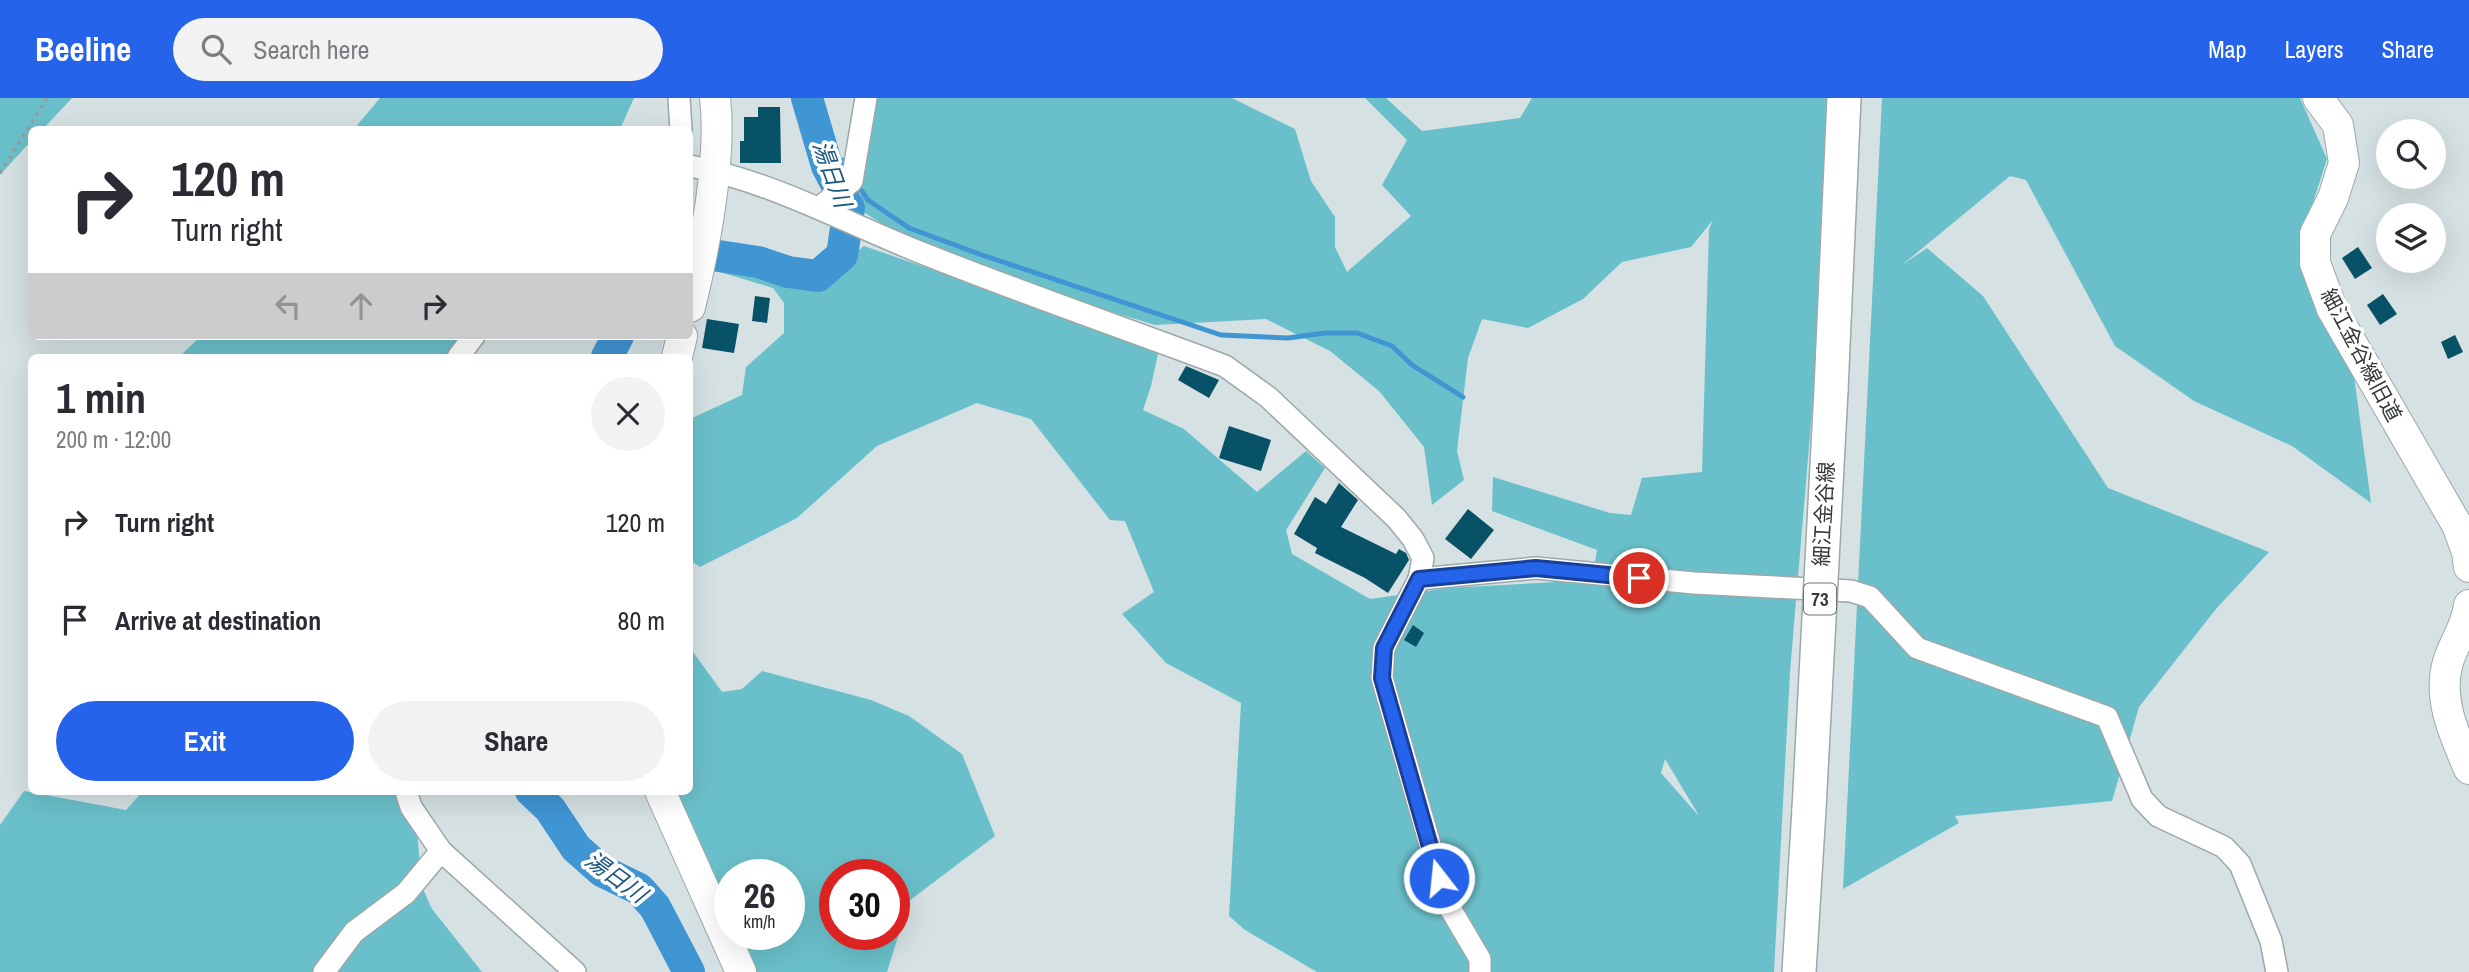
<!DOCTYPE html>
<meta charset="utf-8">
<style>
:root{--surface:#fff;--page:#f2f2f3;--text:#2b2b33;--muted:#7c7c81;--accent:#2563eb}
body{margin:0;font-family:"Archivo Narrow","Noto Sans JP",sans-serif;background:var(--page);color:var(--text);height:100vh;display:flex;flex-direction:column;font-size:26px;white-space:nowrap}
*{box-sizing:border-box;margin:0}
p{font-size:23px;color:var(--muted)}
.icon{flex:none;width:38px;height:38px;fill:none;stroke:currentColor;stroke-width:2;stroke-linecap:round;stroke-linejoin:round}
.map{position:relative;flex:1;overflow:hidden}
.drawer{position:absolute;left:28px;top:256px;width:665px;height:441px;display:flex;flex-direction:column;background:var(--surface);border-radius:10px;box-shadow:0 7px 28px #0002}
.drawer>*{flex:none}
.top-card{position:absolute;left:28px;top:28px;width:665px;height:214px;border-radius:10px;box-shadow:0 7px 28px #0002;background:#fff;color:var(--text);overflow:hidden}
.tools{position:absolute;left:2376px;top:21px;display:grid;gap:14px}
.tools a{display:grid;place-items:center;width:70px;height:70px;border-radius:50%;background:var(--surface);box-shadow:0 7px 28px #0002;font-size:35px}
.speed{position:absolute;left:714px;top:761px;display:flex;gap:14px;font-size:35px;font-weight:700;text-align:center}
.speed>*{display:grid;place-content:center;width:91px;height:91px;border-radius:50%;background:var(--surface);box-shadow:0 7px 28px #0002;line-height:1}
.speed small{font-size:18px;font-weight:400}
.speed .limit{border:10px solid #d22;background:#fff;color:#111}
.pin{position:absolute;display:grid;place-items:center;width:60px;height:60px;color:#fff;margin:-30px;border:4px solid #fff;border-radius:50%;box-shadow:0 2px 7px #0007}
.me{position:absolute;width:77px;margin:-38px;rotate:344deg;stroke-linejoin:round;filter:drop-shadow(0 0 5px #0008)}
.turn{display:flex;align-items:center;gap:24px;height:147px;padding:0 28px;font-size:32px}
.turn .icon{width:91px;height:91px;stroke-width:2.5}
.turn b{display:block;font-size:49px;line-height:60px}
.lanes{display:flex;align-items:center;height:66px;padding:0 28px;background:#0003;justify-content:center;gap:35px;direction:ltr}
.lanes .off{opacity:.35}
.round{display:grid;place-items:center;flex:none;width:74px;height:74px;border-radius:37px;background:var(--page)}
.headline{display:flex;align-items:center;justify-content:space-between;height:119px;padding:0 28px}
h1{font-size:42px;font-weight:700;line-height:52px}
.cta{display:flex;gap:14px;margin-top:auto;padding:14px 28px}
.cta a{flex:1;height:80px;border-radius:42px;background:var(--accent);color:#fff;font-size:28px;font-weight:700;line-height:80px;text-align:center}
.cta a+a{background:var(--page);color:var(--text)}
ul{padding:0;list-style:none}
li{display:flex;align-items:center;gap:21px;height:98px;padding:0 28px}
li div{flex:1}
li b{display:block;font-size:26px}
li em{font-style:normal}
header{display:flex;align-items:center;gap:42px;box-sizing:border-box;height:98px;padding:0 35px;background:var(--accent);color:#fff}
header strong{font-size:33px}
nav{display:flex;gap:38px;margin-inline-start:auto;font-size:24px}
.search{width:490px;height:63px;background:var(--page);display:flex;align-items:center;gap:18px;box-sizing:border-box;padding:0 24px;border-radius:38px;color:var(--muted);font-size:26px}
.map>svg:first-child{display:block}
</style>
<header>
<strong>Beeline</strong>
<div class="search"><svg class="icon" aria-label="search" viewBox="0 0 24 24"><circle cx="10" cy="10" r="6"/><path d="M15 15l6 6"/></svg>Search here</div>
<nav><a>Map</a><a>Layers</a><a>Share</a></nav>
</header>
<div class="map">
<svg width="2469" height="874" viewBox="0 0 2469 874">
<rect width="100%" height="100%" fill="#d5e1e3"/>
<g fill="#6ac0ca" fill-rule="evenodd">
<polygon points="0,0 72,0 43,31 32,32 31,43 0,77"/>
<polygon points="380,0 634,0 620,31 354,31"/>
<path d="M 866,0 L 1232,0 L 1295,31 L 1311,83 L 1335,119 L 1335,149 L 1347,174 L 1411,118 L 1382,87 L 1407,42 L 1365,0 L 1386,0 L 1422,33 L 1520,20 L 1532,0 L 1827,0 L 1821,206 L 1790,574 L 1774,874 L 1317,874 L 1245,832 L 1229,818 L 1241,605 L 1166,565 L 1122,516 L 1154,494 L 1125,423 L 1110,422 L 1031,321 L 977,305 L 877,348 L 797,420 L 700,469 L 690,462 L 690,321 L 742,297 L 746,269 L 784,235 L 784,205 L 773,190 L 720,174 L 736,168 L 822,181 L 864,148 L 1095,228 L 1158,256 L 1151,288 L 1143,312 L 1184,331 L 1257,394 L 1306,353 L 1325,370 L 1286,432 L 1292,456 L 1370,501 L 1448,490 L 1592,482 L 1597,452 L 1492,413 L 1493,379 L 1610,415 L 1631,417 L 1642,380 L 1702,374 L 1709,131 L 1713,122 L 1691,149 L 1622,164 L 1583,201 L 1528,230 L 1482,221 L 1468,260 L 1457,353 L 1464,382 L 1432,407 L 1424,349 L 1379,293 L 1330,253 L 1266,221 L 1155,227 L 935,160 L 862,113 L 858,53 ZM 1665,661 L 1698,716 L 1698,717 L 1661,675 Z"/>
<polygon points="1882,0 2300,0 2327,61 2304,133 2353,270 2371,405 2292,348 2194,303 2115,248 2026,82 2010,78 1902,167 1927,150 1983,198 2108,390 2269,454 2216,511 2139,609 2112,703 1955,718 1959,725 1843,791"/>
<polygon points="201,238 467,238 448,259 179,259"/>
<path d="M 691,551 L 722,594 L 742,591 L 762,573 L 871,602 L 909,618 L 962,656 L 995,738 L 909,803 L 887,874 L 751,874 L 737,837 L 789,836 L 789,777 L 730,777 L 730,819 L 670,693 L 690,693 L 690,552 ZM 835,777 L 894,777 L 894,836 L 835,836 Z"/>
<polygon points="24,693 126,712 143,693 407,693 416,721 422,789 432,811 482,874 0,874 0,727"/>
</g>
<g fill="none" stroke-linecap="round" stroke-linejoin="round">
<g stroke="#4095d3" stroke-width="5">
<polyline points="827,68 842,62 847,71"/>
<polyline points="856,85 868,102 909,130 982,157 1221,237 1288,240 1325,235 1357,235 1392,248 1412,267 1463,299"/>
</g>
<g stroke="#4095d3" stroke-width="32">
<polyline points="690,166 712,157 758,164 788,174 818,178 842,157 849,110 827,68 807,0"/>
<polyline points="607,259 618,238"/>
<polyline points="531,693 550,711 576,750 602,773 639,791 655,809 689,874"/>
</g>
</g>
<g fill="#085268">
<polygon points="758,9 780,9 781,65 740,65 740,43 744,43 744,19 758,19"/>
<polygon points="2358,149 2372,170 2355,181 2342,160"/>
<polygon points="2383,196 2397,216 2380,227 2367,207"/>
<polygon points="755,198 770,200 767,225 752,223"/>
<polygon points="707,221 739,226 734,255 702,250"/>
<polygon points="2455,237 2463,254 2448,261 2441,244"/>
<polygon points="1186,268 1219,282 1209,300 1178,282"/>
<polygon points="1229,328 1271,342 1261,373 1219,360"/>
<polygon points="1339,385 1358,402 1341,429 1396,456 1399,451 1406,455 1409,462 1388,495 1365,480 1315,455 1317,450 1294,436 1315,399 1326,406"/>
<polygon points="1468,411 1494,432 1471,461 1445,441"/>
<polygon points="1413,527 1424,535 1416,549 1404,542"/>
</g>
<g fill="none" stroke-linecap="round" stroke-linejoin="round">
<defs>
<g id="street">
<polyline points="679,0 681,32"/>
<path d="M 690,68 C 771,83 846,125 922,155 C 1022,195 1124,230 1225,268 L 1268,299 L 1396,420 L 1413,441 L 1423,460 L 1419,481 L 1384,550 L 1382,580 L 1447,805 L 1480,861 L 1480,874"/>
<polyline points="819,110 852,83 866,0"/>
<polyline points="458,259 474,238"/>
<polyline points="1419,481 1536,470 1694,485 1851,493 1870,499 1917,550 2107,619 2142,701 2158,718 2224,749 2240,766 2271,843 2277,874"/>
<polyline points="406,693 411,709 441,753 575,874"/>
<polyline points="324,874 354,834 406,795 441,753"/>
</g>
<g id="secondary">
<polyline points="2318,0 2338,27 2344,65 2333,100 2315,136 2315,165 2332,211 2457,427 2467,454 2469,469"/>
<path d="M 690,209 C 705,149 722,60 715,0"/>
<polyline points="677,259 682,238"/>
<path d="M 2469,507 C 2467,528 2454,544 2448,564 C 2437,601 2455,638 2469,671"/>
<polyline points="660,693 741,874"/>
</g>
<g id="primary">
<polyline points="1831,292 1844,0"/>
<polyline points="1799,874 1809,711"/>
</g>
</defs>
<use href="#street" stroke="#9ca8a9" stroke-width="24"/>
<use href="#secondary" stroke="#9ca8a9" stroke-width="32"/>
<use href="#primary" stroke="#9ca8a9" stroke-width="36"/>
<polyline stroke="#949d9f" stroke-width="3.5" stroke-dasharray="3.5 5" stroke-linecap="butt" points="0,75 47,0"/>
<use href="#street" stroke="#fff" stroke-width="21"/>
<use href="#secondary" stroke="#fff" stroke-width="30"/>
<use href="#primary" stroke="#fff" stroke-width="33"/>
<defs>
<polyline id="primary-bridge" points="1809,711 1831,292"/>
</defs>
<use href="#primary-bridge" stroke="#9ca8a9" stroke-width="36" stroke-linecap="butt"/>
<use href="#primary-bridge" stroke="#fff" stroke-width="33"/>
</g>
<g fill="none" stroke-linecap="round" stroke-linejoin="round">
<defs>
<polyline id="route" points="1439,780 1382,580 1384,550 1419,481 1536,470 1639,480"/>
</defs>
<use href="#route" stroke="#184099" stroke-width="18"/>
<use href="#route" stroke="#2563eb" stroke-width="12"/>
</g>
<g text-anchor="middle" stroke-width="7" stroke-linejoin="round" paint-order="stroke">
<rect fill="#fff" stroke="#717474" stroke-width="2" x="1804" y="485.5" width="32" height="31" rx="5"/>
<g font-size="19" font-weight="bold" fill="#343839">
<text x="1820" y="508">73</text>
</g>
<g font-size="21" fill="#343839" stroke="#fff">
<text transform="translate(2361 257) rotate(62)" y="7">細江金谷線旧道</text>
<text transform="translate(1824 416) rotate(-87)" y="7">細江金谷線</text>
</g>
<g font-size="23" font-style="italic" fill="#195780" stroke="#fff">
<text transform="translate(832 76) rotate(70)" y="8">湯日川</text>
<text transform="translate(616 779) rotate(36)" y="8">湯日川</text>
</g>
</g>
</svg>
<div class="tools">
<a><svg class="icon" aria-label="search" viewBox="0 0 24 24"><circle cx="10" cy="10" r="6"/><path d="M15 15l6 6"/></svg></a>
<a><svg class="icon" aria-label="layers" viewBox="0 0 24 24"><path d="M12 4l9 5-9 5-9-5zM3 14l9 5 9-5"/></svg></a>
</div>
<div class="speed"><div>26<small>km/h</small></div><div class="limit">30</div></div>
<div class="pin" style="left:1639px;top:480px;background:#d93025"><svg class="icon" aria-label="arrive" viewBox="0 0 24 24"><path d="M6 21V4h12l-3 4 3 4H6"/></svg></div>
<svg class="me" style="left:1439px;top:780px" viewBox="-20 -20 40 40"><circle r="17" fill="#2563eb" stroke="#fff" stroke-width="3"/><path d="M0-11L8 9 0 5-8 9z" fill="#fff"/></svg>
<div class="top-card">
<div class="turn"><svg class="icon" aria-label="right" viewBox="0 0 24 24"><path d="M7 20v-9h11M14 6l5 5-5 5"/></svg><div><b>120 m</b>Turn right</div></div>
<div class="lanes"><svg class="icon off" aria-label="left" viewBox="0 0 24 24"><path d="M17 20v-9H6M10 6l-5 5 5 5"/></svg><svg class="icon off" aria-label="ahead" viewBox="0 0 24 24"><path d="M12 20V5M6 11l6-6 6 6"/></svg><svg class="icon" aria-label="right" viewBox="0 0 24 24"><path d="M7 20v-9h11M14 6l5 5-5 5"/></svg></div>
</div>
<section class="drawer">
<div class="headline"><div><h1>1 min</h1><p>200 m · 12:00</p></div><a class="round"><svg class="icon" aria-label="close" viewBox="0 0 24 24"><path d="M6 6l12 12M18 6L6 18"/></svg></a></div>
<ul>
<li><svg class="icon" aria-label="right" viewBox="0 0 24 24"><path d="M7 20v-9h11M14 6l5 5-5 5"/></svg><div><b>Turn right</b></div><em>120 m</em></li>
<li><svg class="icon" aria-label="arrive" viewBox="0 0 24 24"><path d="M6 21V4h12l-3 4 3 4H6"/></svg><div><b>Arrive at destination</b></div><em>80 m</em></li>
</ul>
<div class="cta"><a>Exit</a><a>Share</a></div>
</section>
</div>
